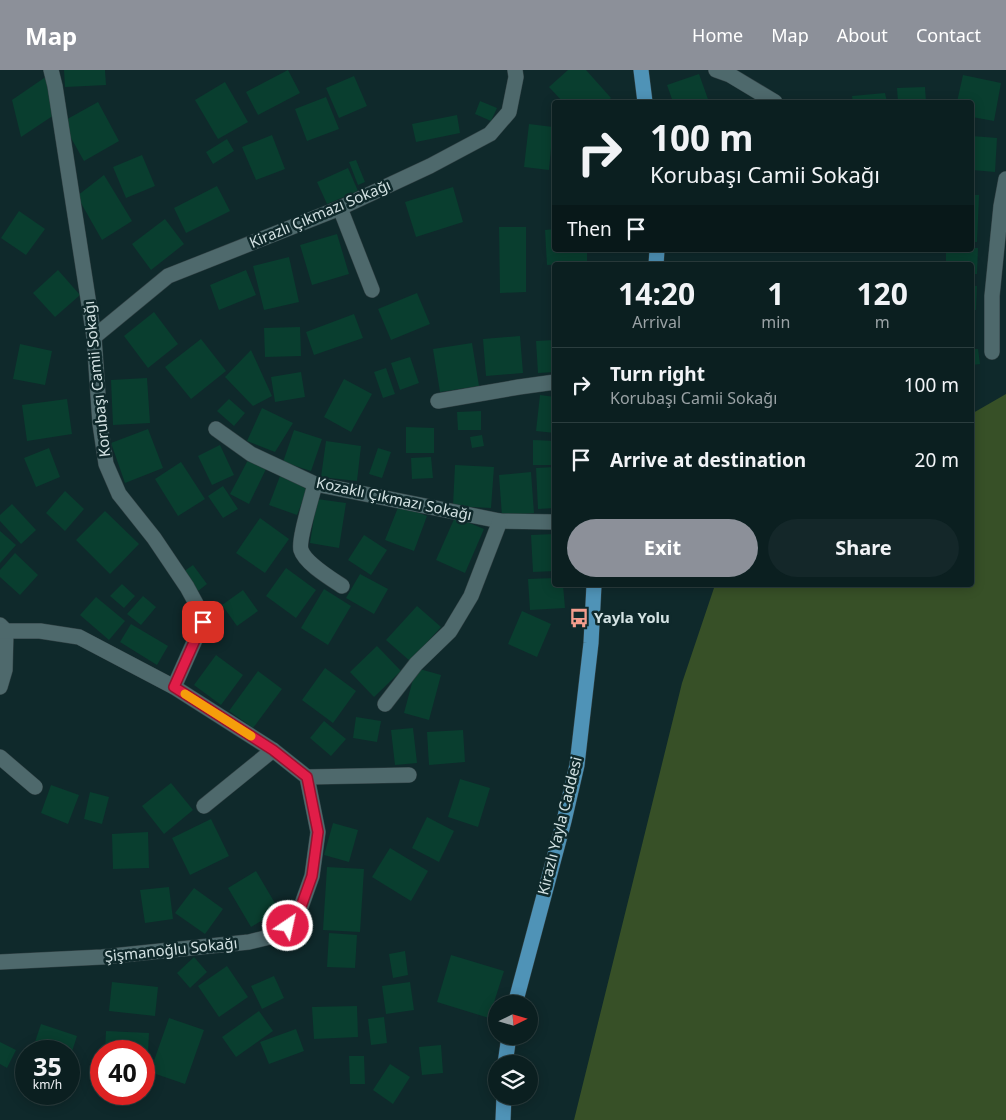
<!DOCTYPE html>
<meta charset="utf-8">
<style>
:root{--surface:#0b1f20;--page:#142729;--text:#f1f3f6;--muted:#9aa2a5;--line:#2b3d3e;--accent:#8c9099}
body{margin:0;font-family:"Noto Sans",sans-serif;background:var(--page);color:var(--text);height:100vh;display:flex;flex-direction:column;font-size:19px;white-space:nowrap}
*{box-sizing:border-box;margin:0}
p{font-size:16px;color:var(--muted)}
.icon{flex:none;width:28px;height:28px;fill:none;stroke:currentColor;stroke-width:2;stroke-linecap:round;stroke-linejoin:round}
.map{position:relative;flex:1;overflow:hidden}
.sheet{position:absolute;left:552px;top:192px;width:422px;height:325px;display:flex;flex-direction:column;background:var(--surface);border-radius:5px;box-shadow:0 2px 12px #0003,0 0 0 1px var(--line)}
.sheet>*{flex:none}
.guide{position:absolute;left:552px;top:30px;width:422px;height:152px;border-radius:5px;box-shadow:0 2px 12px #0003,0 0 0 1px var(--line);background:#0b1f20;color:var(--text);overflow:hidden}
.needle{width:32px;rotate:85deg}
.controls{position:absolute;left:488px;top:925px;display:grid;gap:10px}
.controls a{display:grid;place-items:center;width:50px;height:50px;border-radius:50%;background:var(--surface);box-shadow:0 2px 12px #0003,0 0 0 1px var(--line);font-size:25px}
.speed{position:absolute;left:15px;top:970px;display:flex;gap:10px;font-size:25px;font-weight:700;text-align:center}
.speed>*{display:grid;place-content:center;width:65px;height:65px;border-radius:50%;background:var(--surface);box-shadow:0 2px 12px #0003,0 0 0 1px var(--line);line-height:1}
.speed small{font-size:12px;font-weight:400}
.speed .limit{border:8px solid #d22;background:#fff;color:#111}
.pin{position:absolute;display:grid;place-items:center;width:42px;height:42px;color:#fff;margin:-21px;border-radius:10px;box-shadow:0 2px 8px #0006}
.me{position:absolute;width:55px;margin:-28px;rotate:34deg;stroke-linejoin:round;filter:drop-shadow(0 0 4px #0008)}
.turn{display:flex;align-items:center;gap:18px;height:105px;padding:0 15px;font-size:22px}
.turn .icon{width:65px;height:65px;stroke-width:2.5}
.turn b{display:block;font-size:35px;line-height:42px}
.then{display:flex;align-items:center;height:48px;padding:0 15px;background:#0003;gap:10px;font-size:19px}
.eta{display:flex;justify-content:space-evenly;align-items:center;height:85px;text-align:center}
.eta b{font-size:30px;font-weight:700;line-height:35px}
.action{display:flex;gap:10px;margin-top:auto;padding:10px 15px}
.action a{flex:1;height:58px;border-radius:30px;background:var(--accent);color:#fff;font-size:20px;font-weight:700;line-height:58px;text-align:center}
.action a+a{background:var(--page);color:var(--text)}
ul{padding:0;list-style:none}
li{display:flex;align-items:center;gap:15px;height:75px;padding:0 15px;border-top:1px solid var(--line)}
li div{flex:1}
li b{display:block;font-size:19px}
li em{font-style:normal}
header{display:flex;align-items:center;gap:30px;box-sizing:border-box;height:70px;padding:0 25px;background:var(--accent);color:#fff}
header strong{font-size:24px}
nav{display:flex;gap:28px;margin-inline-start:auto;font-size:18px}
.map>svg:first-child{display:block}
</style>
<header>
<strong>Map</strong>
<nav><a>Home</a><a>Map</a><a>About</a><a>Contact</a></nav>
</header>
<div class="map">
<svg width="1006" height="1050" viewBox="0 0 1006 1050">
<rect width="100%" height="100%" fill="#0f292b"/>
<polygon fill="#375027" points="1006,324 1006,1050 574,1050 682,613 715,515 972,515 973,343"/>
<g fill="#093e2f">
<polygon points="64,0 105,0 106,15 65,17"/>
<polygon points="288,0 300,23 258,45 246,22"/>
<polygon points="568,0 586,0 611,28 606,32 563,32 549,17"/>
<polygon points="699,4 709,32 673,32 667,15"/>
<polygon points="963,5 1001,13 994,51 972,47 972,32 957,32"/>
<polygon points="47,6 54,45 21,67 12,30"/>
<polygon points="354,6 367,36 339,48 326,18"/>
<polygon points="225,12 248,52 218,69 195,30"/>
<polygon points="925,17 926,32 898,32 897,18"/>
<polygon points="885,23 887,32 853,32 852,26"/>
<polygon points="326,27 339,59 307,71 295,39"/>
<polygon points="480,31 497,38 491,51 475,44"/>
<polygon points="98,32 119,71 84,91 62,52"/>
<polygon points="457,45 460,63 416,72 412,54"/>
<polygon points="529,54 553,57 549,100 524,97"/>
<polygon points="272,65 285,99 256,110 242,77"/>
<polygon points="972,66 997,68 995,102 972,100"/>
<polygon points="227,69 234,81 213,94 206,82"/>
<polygon points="142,85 155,116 126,128 113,97"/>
<polygon points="356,90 365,112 358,115 349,92"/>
<polygon points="348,98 358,121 327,134 317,112"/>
<polygon points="104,105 132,151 102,170 77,126"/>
<polygon points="217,116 230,141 186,163 174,138"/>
<polygon points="453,117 463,152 416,167 405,132"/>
<polygon points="972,125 979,125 977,172 972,172"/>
<polygon points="19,141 45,159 26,185 1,168"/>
<polygon points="165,149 184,174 151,200 132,174"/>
<polygon points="499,157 526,157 526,222 500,223"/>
<polygon points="555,159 555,180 587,180 587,193 547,195 545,160"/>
<polygon points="337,164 349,204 312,215 300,175"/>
<polygon points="972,178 978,178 977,204 972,204 972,195 946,195 946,180 972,180"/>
<polygon points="289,187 299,232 264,240 253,196"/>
<polygon points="58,200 80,225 55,247 33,223"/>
<polygon points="246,200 256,225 219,240 210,215"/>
<polygon points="972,216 977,216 976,240 972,240"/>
<polygon points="417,223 430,254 391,270 378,239"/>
<polygon points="154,242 178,274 148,298 124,266"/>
<polygon points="354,244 363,268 314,285 306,262"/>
<polygon points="300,257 301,286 265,287 264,258"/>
<polygon points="520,266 523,303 486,306 483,269"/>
<polygon points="201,269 226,301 191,329 165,297"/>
<polygon points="555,270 555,302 538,303 536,271"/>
<polygon points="472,273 479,316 440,322 433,279"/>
<polygon points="20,274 52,281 45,315 13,309"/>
<polygon points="972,279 978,279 980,294 972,295"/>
<polygon points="251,280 272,326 253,336 225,307"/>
<polygon points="410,287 419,313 400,320 391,293"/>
<polygon points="386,298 395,324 383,328 374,302"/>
<polygon points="301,302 305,327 275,332 271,307"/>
<polygon points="147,308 150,353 113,355 111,310"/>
<polygon points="344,309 372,324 351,362 324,347"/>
<polygon points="540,325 555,327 555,363 536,361"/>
<polygon points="67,329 72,364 27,371 22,335"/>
<polygon points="229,329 245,343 234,356 217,341"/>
<polygon points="262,338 293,353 275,382 247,371"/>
<polygon points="481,341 481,360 458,360 457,342"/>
<polygon points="406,357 434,358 434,383 406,383"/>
<polygon points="148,359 163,398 125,413 111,373"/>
<polygon points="294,360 322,369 311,401 283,392"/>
<polygon points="482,365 484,376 472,378 470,367"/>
<polygon points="533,370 555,371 555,395 533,395"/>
<polygon points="326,371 361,376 357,411 321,407"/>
<polygon points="220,375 234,405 212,415 198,386"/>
<polygon points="49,378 60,407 36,417 24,388"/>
<polygon points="378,378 391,382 382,408 369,404"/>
<polygon points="431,387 433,408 412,409 411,388"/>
<polygon points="248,390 266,399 249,434 230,424"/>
<polygon points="181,392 205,429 178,446 155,409"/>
<polygon points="455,395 494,397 491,438 453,436"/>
<polygon points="555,397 555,438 538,439 536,398"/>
<polygon points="531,402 534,443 502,446 499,405"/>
<polygon points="280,406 308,417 297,445 269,435"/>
<polygon points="223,416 238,439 223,448 208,426"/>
<polygon points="65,421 84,439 65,461 46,443"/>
<polygon points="317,429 346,433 339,478 310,473"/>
<polygon points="12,434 36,460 21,474 0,451 0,445"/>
<polygon points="399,435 427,446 414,481 385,470"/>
<polygon points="105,441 139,474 110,504 76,470"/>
<polygon points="455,447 484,459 465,503 436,490"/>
<polygon points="260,448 289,469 265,503 236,483"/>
<polygon points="0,461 16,475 0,493"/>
<polygon points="555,464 555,501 533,502 531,465"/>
<polygon points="364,465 387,480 371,505 348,490"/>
<polygon points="15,483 38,505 20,525 0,507 0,500"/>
<polygon points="193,495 207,514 198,521 183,502"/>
<polygon points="286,498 316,520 296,548 266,526"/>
<polygon points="360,504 388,519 374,544 346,528"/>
<polygon points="555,508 555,515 563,515 565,538 530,540 528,509"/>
<polygon points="122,514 135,526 124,538 110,526"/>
<polygon points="324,519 351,536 328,575 301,558"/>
<polygon points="243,520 258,541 237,556 222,535"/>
<polygon points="143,526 156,537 141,555 127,544"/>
<polygon points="96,527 125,551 109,570 80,545"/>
<polygon points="417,536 441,557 410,591 386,570"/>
<polygon points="522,541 551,554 537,587 508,574"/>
<polygon points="131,554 168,576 157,595 120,572"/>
<polygon points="377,576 401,601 374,627 350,602"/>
<polygon points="216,585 243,605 221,635 194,615"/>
<polygon points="325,598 356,621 333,653 302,630"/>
<polygon points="416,598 441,605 429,650 404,643"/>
<polygon points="258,601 282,619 253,658 229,641"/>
<polygon points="356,647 381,651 377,672 353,668"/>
<polygon points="324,651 346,669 331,686 310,668"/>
<polygon points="413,658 417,693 395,695 391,660"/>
<polygon points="463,660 465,692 429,695 427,662"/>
<polygon points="460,709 490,718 478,757 448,747"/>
<polygon points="171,713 193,740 164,764 142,736"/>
<polygon points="51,715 79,725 68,754 41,743"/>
<polygon points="90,722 109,727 102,754 84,749"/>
<polygon points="427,747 454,761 439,792 412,778"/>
<polygon points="211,749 229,786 190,805 172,768"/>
<polygon points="333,753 358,760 349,792 324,785"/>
<polygon points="148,762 149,798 113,799 112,764"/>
<polygon points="390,778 428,801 411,831 372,807"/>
<polygon points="327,797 364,799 360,862 323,860"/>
<polygon points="256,801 279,840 251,857 228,818"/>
<polygon points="169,817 173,849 145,853 140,820"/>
<polygon points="194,818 223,839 205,864 175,843"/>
<polygon points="329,863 357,865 355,898 327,897"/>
<polygon points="405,881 408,905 393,908 389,884"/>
<polygon points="451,885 504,901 489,948 437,932"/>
<polygon points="194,887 207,902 190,918 177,903"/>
<polygon points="227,896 248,927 219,947 198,916"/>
<polygon points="274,906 284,928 262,939 251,916"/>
<polygon points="112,912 158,917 155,946 109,941"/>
<polygon points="410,912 414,940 386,944 382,916"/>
<polygon points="357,936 358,967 314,969 312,937"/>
<polygon points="259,941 273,961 236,987 222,967"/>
<polygon points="384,947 387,973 371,975 368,949"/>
<polygon points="169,948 204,960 185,1014 150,1002"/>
<polygon points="41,954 77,966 69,991 69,981 44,981 33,978"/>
<polygon points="296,959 304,981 269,994 260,972"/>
<polygon points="106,961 149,963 147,1001 144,1001 144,981 105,981"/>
<polygon points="0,972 16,980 7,998 0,994"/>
<polygon points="441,975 443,1003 422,1005 419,977"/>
<polygon points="349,986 364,986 365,1014 350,1014"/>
<polygon points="390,994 410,1007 393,1034 373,1020"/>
</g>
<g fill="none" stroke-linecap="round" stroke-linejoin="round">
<defs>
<g id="minor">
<polyline points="51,0 55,16 94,267 100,354 106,394 119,424 154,468 187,517 199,539 203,552 174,617"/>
<polyline points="716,0 730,5 775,32"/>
<polyline points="340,138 372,220"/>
<polyline points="94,267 168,206 340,138 430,96 490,64 509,42 516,7 515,0"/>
<polyline points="992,282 992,226 1001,136 1006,109"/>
<polyline points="438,331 519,317 555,312"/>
<polyline points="216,359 251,384 315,414 500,451 555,452"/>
<path d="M 315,414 C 312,427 298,470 301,480 C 305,493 330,508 342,516"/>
<polyline points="0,555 6,561 5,600 0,617"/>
<polyline points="0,561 40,561 79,567 174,617 273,680 307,707 318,762 312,806 297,848 278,865 249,872 102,887 0,892"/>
<polyline points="385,634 416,594 450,561 471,526 500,451"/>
<polyline points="0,687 35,717"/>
<polyline points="307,707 409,705"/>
<polyline points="204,736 273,680"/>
</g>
<g id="major">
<polyline points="641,0 645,32"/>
<polyline points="656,195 657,180"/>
<polyline points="515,934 564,751 577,695 591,573 594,515"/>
<polyline points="505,994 509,966"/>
<polyline points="503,1050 504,1026"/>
</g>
</defs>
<use href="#minor" stroke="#334346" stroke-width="16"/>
<use href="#major" stroke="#334346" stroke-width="16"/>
<use href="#minor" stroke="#4e696c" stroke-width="15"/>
<use href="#major" stroke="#4f93b7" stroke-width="15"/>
</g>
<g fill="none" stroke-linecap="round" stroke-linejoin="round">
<defs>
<polyline id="route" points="203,552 174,617 273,680 307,707 318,762 312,806 297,848 288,856"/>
</defs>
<use href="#route" stroke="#92132f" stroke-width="12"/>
<use href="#route" stroke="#e11d48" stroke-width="9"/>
<polyline stroke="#f59e0b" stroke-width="9" points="185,624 251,666"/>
</g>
<defs>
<symbol id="bus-bare" viewBox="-9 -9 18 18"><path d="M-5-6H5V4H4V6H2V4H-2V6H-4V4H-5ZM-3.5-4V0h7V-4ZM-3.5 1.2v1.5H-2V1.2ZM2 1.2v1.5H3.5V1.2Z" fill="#f49d8d" stroke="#0f292b" stroke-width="2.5" paint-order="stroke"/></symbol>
</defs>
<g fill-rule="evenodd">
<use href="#bus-bare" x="565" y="534" width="28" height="28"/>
</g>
<g text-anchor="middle" stroke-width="5" stroke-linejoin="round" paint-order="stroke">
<g font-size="15" fill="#d3e2e3" stroke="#0f292b">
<text transform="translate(320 144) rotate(-23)" y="5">Kirazlı Çıkmazı Sokağı</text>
<text transform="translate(97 309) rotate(-96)" y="5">Korubaşı Camii Sokağı</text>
<text transform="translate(394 429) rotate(12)" y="5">Kozaklı Çıkmazı Sokağı</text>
<text transform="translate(560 756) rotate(-76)" y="5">Kirazlı Yayla Caddesi</text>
<text transform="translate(171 880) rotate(-6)" y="5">Şişmanoğlu Sokağı</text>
</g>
<g font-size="15" font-weight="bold" fill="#d3e2e3" stroke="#0f292b" text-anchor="start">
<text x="594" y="553">Yayla Yolu</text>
</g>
</g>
</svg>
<div class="controls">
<a><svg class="needle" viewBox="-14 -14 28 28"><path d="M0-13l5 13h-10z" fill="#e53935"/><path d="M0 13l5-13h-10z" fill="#9aa2a5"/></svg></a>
<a><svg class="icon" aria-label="layers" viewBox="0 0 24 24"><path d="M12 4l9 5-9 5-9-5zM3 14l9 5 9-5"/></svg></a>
</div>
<div class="speed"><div>35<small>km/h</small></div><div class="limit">40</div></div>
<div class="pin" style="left:203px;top:552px;background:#d93025"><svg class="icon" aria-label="arrive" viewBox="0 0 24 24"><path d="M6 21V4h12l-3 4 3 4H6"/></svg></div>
<svg class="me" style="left:288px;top:856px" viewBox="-20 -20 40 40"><circle r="17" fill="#e11d48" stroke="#fff" stroke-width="3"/><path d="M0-11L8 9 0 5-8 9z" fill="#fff"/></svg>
<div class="guide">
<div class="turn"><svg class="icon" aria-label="right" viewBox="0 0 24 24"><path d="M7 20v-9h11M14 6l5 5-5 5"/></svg><div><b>100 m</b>Korubaşı Camii Sokağı</div></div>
<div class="then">Then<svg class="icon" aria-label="arrive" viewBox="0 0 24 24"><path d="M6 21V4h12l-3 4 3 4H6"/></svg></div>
</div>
<section class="sheet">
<div class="eta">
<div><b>14:20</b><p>Arrival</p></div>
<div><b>1</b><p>min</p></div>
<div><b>120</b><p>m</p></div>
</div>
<ul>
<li><svg class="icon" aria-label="right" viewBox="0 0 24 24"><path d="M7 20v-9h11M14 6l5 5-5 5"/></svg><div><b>Turn right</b><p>Korubaşı Camii Sokağı</p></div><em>100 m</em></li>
<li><svg class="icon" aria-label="arrive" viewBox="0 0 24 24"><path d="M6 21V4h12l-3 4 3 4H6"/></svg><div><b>Arrive at destination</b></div><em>20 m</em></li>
</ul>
<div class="action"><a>Exit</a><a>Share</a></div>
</section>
</div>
